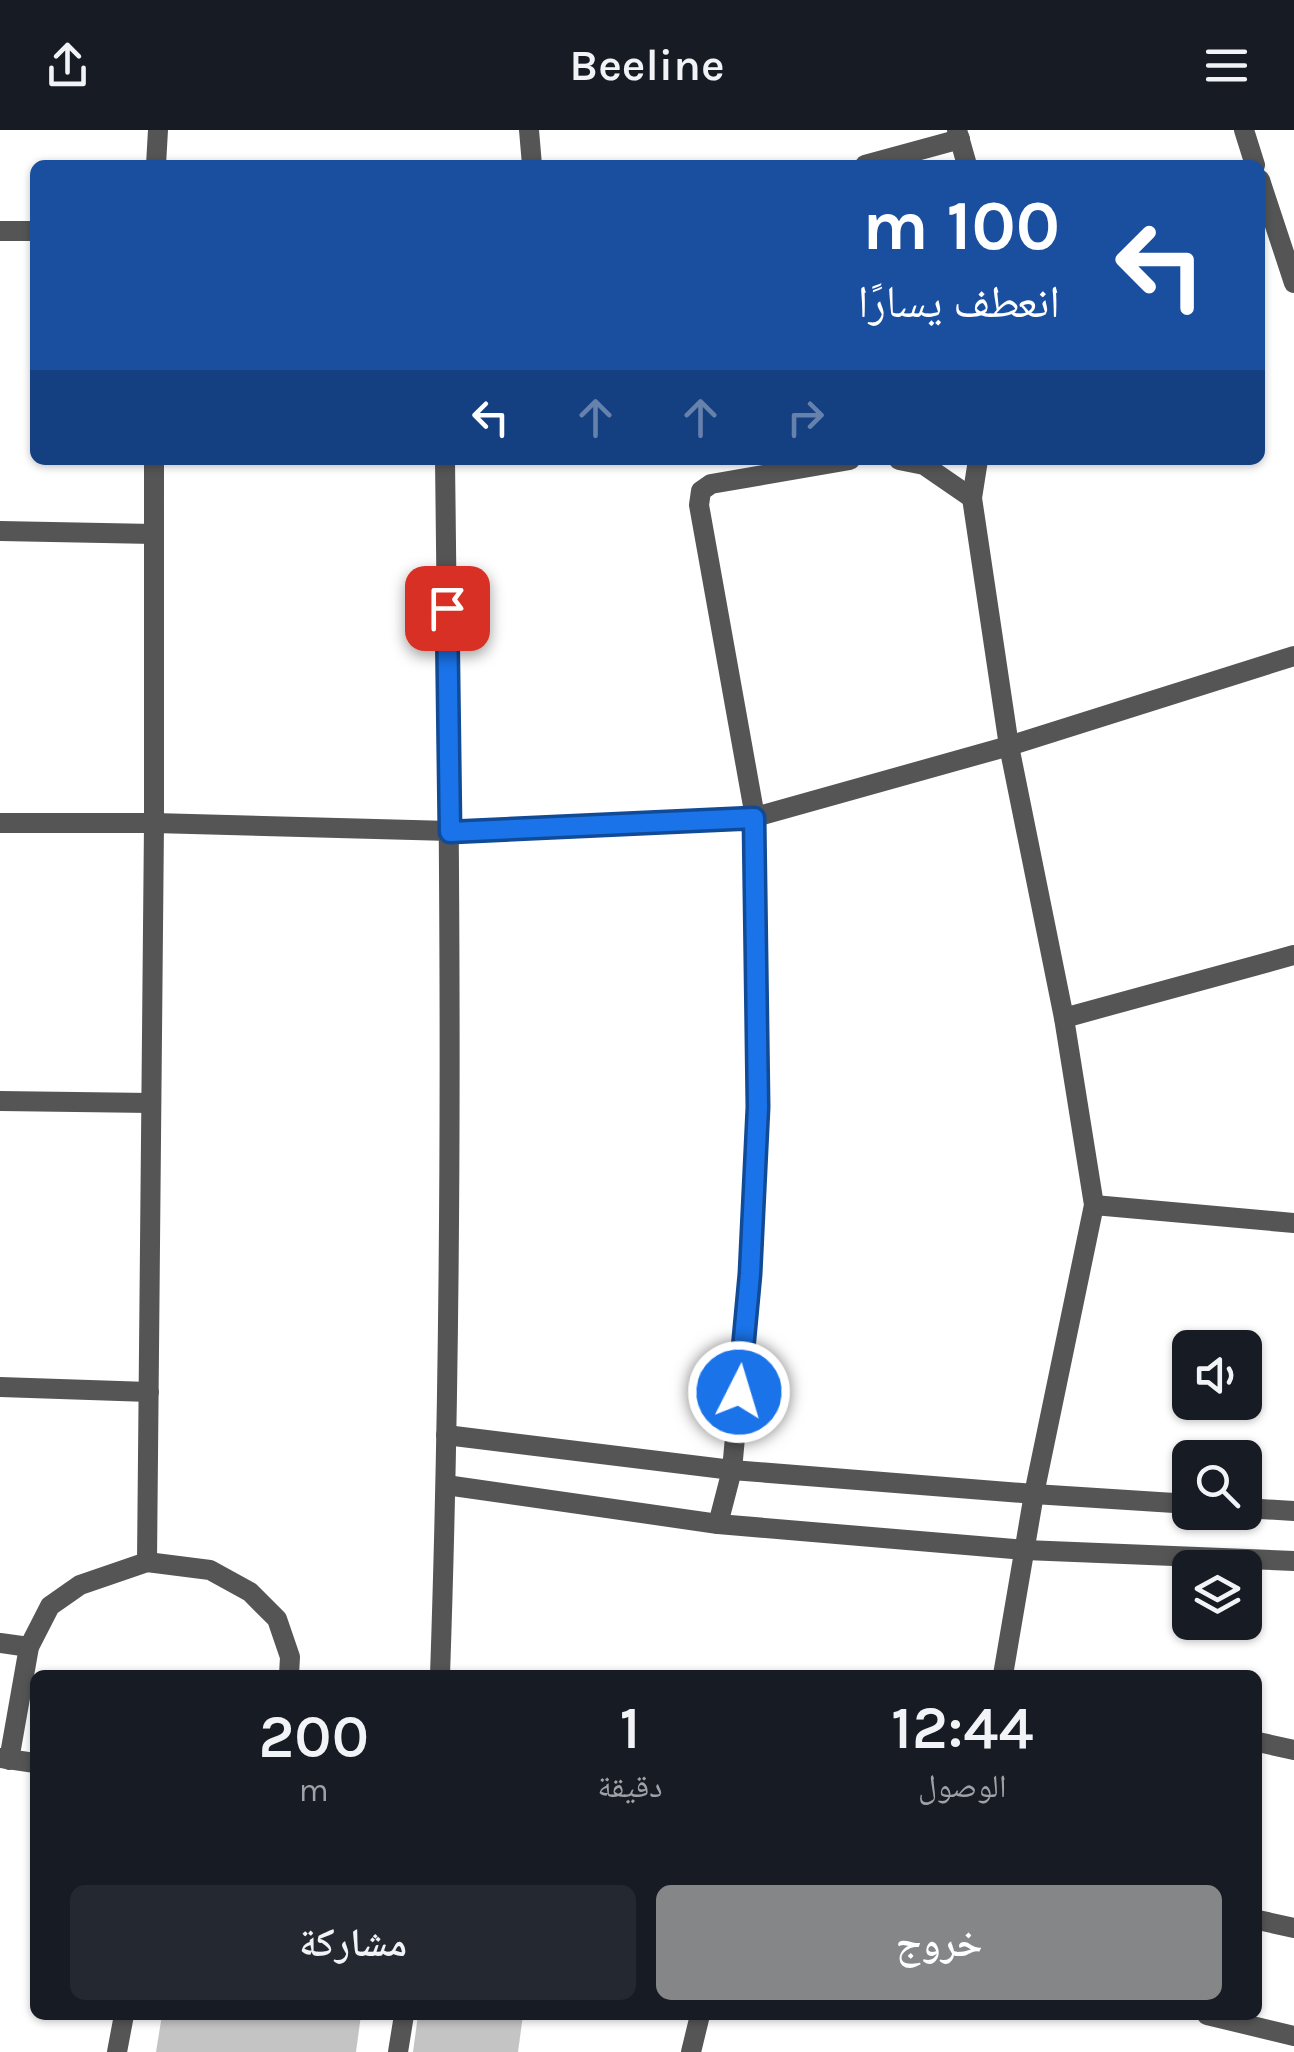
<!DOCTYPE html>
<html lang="ar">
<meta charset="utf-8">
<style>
:root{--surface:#171b24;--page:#242831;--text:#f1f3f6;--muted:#9ea1a6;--accent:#858687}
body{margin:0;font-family:Karla,"Noto Naskh Arabic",sans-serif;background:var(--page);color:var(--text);direction:rtl;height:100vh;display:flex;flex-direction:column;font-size:38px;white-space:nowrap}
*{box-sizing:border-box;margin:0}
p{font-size:32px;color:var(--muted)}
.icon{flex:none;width:55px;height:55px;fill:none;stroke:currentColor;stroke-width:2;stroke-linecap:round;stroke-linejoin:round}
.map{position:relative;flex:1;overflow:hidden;direction:ltr}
.panel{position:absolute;left:30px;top:1540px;width:1232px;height:350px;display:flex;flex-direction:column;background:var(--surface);border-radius:15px;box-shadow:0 2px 8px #0004;direction:rtl}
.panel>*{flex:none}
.hud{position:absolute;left:30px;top:30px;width:1235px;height:305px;border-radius:15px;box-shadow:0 2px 8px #0004;direction:rtl;background:#1a4fa0;color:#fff;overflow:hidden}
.buttons{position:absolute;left:1172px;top:1200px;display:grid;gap:20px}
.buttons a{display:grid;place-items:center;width:90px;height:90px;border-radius:15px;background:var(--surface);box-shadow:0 2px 8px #0004;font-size:50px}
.pin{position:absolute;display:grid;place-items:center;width:85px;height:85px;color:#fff;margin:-42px;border-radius:20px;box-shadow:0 5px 15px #0006}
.me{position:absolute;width:110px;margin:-55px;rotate:5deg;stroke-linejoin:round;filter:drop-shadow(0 0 8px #0008)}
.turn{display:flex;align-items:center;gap:35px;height:210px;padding:0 40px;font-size:45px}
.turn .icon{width:130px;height:130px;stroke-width:2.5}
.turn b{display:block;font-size:70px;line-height:85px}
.lanes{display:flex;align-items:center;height:95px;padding:0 40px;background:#0003;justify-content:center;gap:50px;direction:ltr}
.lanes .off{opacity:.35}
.eta{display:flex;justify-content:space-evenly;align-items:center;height:170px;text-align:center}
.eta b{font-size:60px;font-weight:600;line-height:70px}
.primary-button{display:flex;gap:20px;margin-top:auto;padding:20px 40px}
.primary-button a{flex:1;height:115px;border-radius:15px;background:var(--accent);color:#fff;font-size:40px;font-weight:600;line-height:115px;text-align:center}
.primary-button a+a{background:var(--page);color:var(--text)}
header{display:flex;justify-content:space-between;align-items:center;height:130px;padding:0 40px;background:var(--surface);font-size:45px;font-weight:600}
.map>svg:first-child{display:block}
</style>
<header><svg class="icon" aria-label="menu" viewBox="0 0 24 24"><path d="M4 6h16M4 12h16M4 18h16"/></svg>Beeline<svg class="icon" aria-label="share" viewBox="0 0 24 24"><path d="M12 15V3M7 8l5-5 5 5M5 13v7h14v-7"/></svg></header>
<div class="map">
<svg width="1294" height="1922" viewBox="0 0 1294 1922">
<rect width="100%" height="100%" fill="#fff"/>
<g fill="#c4c4c4">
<polygon points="162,1885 361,1885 356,1922 156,1922"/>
<polygon points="418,1885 523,1885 518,1922 413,1922"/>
</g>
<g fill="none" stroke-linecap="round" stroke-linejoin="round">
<g stroke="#555" stroke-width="20">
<polyline points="529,0 532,35"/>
<polyline points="957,0 967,35"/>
<polyline points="1244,0 1255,35"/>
<polyline points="156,35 158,0"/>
<polyline points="865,35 960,9"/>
<polyline points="1260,50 1294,153"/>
<polyline points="0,101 35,101"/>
<polyline points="899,330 924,335 972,368"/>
<polyline points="978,330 972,368 1009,616 1064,888 1094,1075 1034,1364 1003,1545"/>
<polyline points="0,401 154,404"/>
<polyline points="0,693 154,693 450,701 755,687 1009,616 1294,526"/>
<polyline points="1064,888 1294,825"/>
<polyline points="0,971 151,973"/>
<polyline points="1094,1075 1294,1093"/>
<polyline points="0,1257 149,1262"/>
<polyline points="446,1305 732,1340 1034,1364 1190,1374"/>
<polyline points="446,1355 718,1394 1025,1420 1294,1431"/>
<polyline points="1245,1378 1294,1381"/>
<polyline points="718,1394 732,1340 750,1144 758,977 755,687 699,375 701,361 711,354 850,330"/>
<polyline points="147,1432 154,693 154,330"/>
<polyline points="0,1513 29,1517"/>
<path d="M 440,1545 C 454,1140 450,735 445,330"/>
<polyline points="1258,1612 1294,1620"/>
<polyline points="0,1628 35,1633"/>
<polyline points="9,1630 29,1517 50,1476 80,1455 147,1432 210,1440 250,1462 277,1489 290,1527 289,1545"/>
<polyline points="1258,1790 1294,1798"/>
<polyline points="1207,1885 1294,1906"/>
<polyline points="117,1922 124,1885"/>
<polyline points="398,1922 404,1885"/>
<polyline points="691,1922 700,1885"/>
</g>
</g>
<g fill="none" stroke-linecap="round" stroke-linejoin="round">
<defs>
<polyline id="route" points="447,478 450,702 754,688 758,977 750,1144 739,1262"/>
</defs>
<use href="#route" stroke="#114b97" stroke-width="25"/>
<use href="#route" stroke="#1a73e8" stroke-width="18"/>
</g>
</svg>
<div class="buttons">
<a><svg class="icon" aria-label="sound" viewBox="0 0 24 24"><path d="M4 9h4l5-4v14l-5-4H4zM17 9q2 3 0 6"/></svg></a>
<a><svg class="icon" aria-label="search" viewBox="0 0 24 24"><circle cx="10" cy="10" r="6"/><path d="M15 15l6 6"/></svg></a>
<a><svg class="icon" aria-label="layers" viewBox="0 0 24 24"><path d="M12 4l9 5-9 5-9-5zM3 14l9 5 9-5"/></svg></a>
</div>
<div class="pin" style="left:447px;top:478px;background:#d93025"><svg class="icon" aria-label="arrive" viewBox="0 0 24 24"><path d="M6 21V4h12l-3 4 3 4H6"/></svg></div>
<svg class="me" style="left:739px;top:1262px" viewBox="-20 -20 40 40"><circle r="17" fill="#1a73e8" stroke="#fff" stroke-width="3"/><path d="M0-11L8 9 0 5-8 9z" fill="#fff"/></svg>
<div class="hud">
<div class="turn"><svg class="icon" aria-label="left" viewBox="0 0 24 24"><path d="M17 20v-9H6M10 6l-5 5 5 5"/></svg><div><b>100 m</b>انعطف يسارًا</div></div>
<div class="lanes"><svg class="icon" aria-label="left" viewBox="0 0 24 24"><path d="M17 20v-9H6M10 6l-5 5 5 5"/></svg><svg class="icon off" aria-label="ahead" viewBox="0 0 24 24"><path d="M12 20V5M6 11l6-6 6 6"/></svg><svg class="icon off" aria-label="ahead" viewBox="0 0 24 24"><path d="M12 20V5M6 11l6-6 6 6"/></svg><svg class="icon off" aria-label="right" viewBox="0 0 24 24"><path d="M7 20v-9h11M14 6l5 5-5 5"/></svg></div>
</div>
<section class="panel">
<div class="eta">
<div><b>12:44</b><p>الوصول</p></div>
<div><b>1</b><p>دقيقة</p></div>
<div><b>200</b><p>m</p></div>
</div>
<div class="primary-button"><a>خروج</a><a>مشاركة</a></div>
</section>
</div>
